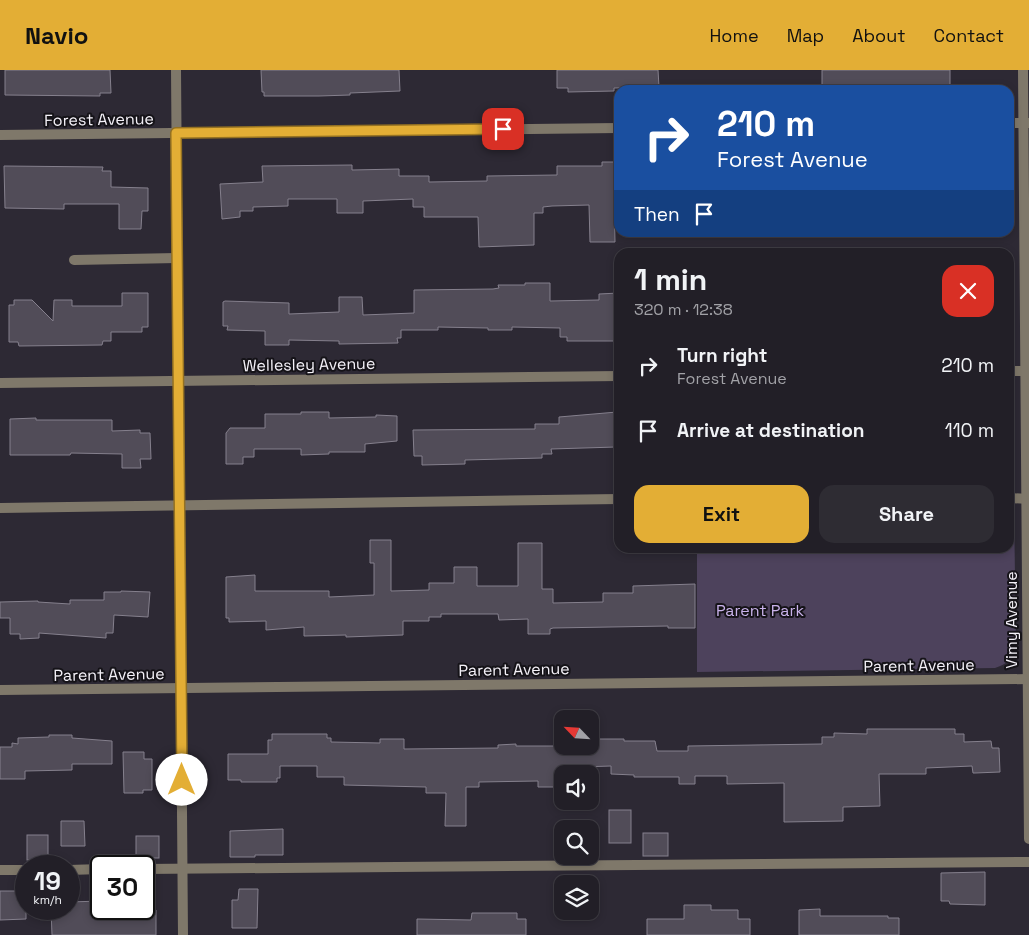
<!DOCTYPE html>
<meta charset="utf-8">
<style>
:root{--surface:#221f27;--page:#2e2c33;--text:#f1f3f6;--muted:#a2a2a7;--line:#3f3d44;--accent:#e3ae35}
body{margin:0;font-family:"Space Grotesk",sans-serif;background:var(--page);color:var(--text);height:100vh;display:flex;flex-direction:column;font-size:19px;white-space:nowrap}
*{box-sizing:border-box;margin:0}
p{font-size:16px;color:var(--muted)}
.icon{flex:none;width:28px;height:28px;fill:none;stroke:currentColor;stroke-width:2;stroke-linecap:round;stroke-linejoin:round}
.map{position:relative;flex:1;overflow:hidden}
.side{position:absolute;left:614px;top:178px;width:400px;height:305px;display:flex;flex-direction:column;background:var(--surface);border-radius:15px;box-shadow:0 2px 8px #0003,0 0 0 1px var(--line)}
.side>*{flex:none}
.hud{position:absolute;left:614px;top:15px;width:400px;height:152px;border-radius:15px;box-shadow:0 2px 8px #0003,0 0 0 1px var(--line);background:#1a4fa0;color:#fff;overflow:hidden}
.needle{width:32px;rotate:295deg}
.controls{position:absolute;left:554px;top:640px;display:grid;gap:10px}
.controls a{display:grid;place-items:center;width:45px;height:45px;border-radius:10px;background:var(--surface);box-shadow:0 2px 8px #0003,0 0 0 1px var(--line);font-size:25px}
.speed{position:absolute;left:15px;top:785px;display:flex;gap:10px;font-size:25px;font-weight:700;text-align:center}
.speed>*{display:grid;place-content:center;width:65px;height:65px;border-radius:50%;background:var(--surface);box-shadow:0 2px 8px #0003,0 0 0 1px var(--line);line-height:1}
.speed small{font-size:12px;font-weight:400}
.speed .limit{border:2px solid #111;border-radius:8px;background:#fff;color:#111}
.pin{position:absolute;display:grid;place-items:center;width:42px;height:42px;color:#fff;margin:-21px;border-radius:10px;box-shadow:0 2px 8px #0006}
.me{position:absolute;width:55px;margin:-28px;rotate:0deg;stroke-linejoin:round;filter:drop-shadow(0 0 4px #0008)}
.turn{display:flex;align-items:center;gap:18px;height:105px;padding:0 20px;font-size:22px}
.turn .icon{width:65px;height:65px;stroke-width:2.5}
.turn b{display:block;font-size:35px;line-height:42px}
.then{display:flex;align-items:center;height:48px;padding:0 20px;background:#0003;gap:10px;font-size:19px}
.round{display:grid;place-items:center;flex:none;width:52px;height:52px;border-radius:15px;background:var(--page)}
.head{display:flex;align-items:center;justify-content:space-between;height:85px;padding:0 20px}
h1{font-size:30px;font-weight:700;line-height:38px}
.primary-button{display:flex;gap:10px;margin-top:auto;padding:10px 20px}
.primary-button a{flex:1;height:58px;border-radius:15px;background:var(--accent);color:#111;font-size:20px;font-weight:700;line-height:58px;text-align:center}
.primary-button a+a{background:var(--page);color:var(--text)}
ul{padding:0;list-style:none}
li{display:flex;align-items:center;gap:15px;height:65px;padding:0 20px}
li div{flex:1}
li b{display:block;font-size:19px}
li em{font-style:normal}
header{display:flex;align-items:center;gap:30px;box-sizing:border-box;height:70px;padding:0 25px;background:var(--accent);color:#111}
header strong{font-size:24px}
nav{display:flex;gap:28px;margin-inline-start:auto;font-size:18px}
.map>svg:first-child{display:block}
</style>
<header>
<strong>Navio</strong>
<nav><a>Home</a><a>Map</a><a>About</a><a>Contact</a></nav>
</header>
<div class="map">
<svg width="1029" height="865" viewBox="0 0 1029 865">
<rect width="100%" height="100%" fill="#2d2934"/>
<g fill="#4d425c">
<polygon points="1009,330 1011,335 1014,419 1009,419"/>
<path d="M 1009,434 L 1014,435 L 1016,578 C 1013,590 1006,594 995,598 L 697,602 L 697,478 L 1009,478 Z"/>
</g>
<g fill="#514c58" stroke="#85808d">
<polygon points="5,0 110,0 111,23 100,23 100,26 5,25"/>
<polygon points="261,0 399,0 400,21 350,23 350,25 319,26 264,26 264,22 262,22"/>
<polygon points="557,0 658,0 659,17 614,18 614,21 568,22 568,18 557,18"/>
<polygon points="822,0 950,0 950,18 832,19 832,16 822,16"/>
<polygon points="602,92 619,92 619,125 614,125 615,172 590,172 589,135 552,136 543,137 543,143 534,143 534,175 479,177 478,147 424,147 424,137 413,137 413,129 363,131 363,143 337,143 337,129 288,129 288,136 253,137 253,141 240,141 240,147 222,149 220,114 263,112 262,96 352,95 352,100 399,99 399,106 429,106 429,112 487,111 487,106 557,105 557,96 602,96"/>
<polygon points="4,96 103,97 102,101 111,101 111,117 148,118 148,141 142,141 141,159 119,159 119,134 64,134 64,139 5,138"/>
<polygon points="525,213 550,213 550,231 599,230 599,224 619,223 619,266 616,266 616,271 567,271 567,267 560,267 560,258 512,257 512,260 488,260 488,258 438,257 438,260 401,260 401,268 397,268 398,273 339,274 339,271 289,270 289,275 265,275 265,261 227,260 228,256 223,256 223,232 225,231 289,233 289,244 339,242 339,227 362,227 363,245 414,243 414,220 493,219 499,218 498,215 525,215"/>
<polygon points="122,223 148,223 148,257 142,257 142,262 111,262 111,271 103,271 102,275 19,276 18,272 9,272 9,235 14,235 14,230 32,230 53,251 54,230 72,230 72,236 122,236"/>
<polygon points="301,342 329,342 329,348 376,347 376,345 397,346 397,371 365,374 365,382 329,382 329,384 301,385 301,379 254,379 254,387 243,387 243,394 226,394 226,363 230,358 265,358 265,344 301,344"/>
<polygon points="617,342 619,344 619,373 616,373 616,377 551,379 552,384 542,384 542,388 465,390 465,394 422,395 422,386 414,386 413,360 535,359 535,354 559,354 559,347"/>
<polygon points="36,348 36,350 112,350 112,361 140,360 140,363 150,363 151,389 140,389 141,398 122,398 122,384 71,383 70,385 10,385 10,349"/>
<polygon points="370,470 391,470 391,521 429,520 429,513 454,513 454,497 477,497 477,516 518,516 518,473 542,473 542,519 553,519 553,533 603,532 603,523 633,523 633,516 695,514 695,558 668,558 668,556 553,558 550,559 550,564 528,564 528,549 499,550 498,544 441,544 441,547 429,547 429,551 403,551 403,565 346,567 346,565 304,566 304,557 266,560 266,551 229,552 229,548 226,548 226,507 255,505 255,521 329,521 329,527 374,525 374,493 370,493"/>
<polygon points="121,521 150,522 148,547 114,545 113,563 106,563 106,568 39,563 39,568 20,569 20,564 10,564 10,548 0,548 0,532 38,531 38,532 70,534 70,530 104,530 104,522 121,522"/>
<polygon points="867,659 955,659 955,664 964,664 964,672 991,671 992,678 999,678 1000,702 975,703 973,703 972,696 926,698 926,704 879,704 880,736 843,737 843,751 784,752 784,713 727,714 727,706 695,706 695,714 679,714 679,707 634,707 634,705 611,704 611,696 580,697 580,704 554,704 554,717 538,717 538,711 479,712 479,717 466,717 466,756 445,756 446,723 426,723 426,717 344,715 344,707 317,707 317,696 280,696 280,708 277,708 277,712 241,712 241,710 228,710 228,684 268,684 268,670 272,670 272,664 327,664 327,668 331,668 331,672 380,673 380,669 404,669 404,679 498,678 498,675 516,674 516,676 590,676 590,669 624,669 624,671 655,671 657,681 688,681 688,676 822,674 822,667 834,667 834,663 867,664"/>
<polygon points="49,665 72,665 72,668 112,671 112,694 72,694 72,700 25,701 25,709 0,709 0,677 12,677 12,673 18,674 18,668 49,667"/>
<polygon points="123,682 144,682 144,689 152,689 152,720 143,720 143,723 124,723"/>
<rect x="609" y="740" width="22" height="33"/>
<polygon points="61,751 84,751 85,776 61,776"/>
<polygon points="283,759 283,785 255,785 255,787 230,787 230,761"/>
<rect x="643" y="763" width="25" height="23"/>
<rect x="27" y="765" width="21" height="25"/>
<rect x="136" y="766" width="23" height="22"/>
<polygon points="985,802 985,835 950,834 949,831 941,831 941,803"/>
<polygon points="239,819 258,819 257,858 232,858 232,830 238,830"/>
<polygon points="0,821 26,821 26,849 0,850"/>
<polygon points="101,831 101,839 106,839 106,840 156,840 156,865 52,865 51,839 69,839 69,832"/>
<polygon points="684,835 711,835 711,840 738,840 738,849 750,849 750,865 647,865 647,849 684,849"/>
<polygon points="820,839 820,846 888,846 888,848 899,848 899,865 799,865 799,840"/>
<polygon points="472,843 517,843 517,849 526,849 526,865 417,865 417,849 471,850"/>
</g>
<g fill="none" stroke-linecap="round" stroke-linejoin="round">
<g stroke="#7f786a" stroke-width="10">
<polyline points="74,190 177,188"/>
<polyline points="1009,428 1029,429"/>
<polyline points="0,438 619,429"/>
<polyline points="144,799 1029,792"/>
<polyline points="0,800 26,800"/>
<polyline points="69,800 101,799"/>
</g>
<g stroke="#7f786a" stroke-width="10">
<polyline points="176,0 183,865"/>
<polyline points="1023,0 1029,769"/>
<polyline points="1009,53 1028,53"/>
<polyline points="0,65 619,58"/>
<polyline points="1009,301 1029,301"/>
<polyline points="0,313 619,306"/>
<polyline points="0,620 1029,609"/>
</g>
</g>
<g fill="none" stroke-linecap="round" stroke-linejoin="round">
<defs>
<polyline id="route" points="182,710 176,63 503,59"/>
</defs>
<use href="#route" stroke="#947122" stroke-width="12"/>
<use href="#route" stroke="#e3ae35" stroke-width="9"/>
</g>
<g text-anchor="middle" stroke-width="4" stroke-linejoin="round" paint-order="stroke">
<g font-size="16" fill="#f4f1f8" stroke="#151318">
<text transform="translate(99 49) rotate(-1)" y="6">Forest Avenue</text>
<text transform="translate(309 294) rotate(-1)" y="6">Wellesley Avenue</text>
<text transform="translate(1011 550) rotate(-90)" y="6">Vimy Avenue</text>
<text transform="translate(919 595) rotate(-1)" y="6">Parent Avenue</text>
<text transform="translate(514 599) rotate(-1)" y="6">Parent Avenue</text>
<text transform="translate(109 604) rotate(-1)" y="6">Parent Avenue</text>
</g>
<g font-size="16" fill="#c9b2ea" stroke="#151318">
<text x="760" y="546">Parent Park</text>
</g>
</g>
</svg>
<div class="controls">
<a><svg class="needle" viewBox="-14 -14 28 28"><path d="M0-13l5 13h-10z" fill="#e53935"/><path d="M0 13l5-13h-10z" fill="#a2a2a7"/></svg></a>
<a><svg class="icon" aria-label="sound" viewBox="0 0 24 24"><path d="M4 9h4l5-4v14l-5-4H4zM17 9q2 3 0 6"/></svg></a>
<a><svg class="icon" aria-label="search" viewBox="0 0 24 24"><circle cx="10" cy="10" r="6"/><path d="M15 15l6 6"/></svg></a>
<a><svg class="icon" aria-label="layers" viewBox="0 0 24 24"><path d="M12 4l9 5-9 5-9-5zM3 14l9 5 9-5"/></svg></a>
</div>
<div class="speed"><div>19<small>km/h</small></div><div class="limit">30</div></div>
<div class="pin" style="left:503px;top:59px;background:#d93025"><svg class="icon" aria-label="arrive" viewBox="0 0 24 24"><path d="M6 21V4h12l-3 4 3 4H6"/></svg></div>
<svg class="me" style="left:182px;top:710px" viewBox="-20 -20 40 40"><circle r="19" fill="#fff"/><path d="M0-13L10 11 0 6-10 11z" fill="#e3ae35"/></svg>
<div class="hud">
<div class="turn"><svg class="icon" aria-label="right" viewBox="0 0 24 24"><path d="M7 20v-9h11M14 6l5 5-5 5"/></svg><div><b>210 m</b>Forest Avenue</div></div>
<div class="then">Then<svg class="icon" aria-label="arrive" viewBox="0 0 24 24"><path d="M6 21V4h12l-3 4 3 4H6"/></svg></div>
</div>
<section class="side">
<div class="head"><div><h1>1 min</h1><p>320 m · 12:38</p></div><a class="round" style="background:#d93025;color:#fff"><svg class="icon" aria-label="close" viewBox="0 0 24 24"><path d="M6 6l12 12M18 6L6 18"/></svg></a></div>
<ul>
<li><svg class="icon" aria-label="right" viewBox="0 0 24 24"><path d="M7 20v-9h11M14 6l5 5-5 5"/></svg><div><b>Turn right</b><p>Forest Avenue</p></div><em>210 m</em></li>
<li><svg class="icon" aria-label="arrive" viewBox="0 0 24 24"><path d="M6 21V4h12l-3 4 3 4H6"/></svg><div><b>Arrive at destination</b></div><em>110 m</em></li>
</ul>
<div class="primary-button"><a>Exit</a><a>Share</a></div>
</section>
</div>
